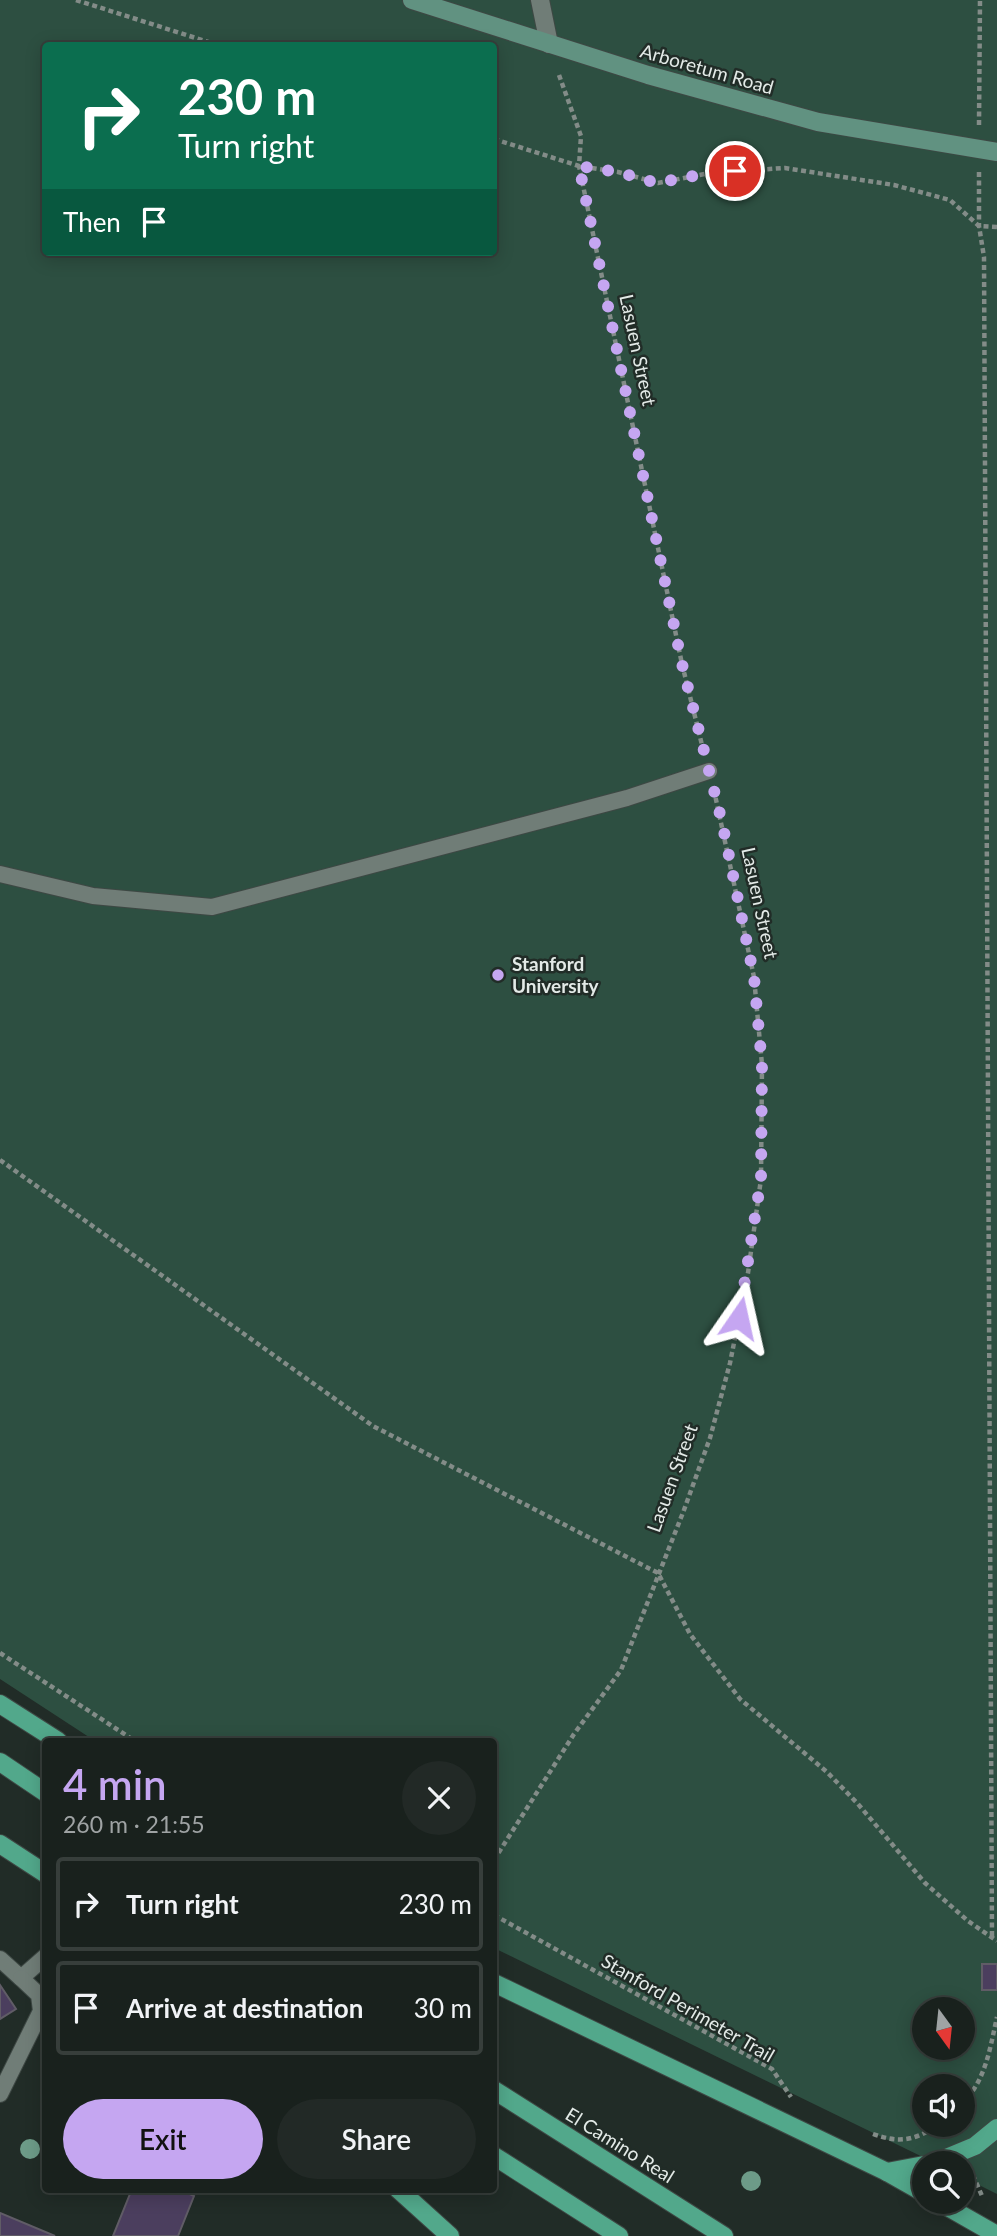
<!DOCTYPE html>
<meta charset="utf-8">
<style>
:root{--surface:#19211d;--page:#222926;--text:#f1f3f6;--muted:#9fa3a4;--line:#373e3b;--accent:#c5a6f1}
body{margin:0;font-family:Lato,sans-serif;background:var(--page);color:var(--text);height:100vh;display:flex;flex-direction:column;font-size:26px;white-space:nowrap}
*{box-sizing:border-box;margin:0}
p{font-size:23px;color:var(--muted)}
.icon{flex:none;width:38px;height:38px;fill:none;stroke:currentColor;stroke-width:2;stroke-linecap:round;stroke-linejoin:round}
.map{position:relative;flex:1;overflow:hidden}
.panel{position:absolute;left:42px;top:1738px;width:455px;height:455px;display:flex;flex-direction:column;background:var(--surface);border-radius:7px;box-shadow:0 4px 18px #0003,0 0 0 2px var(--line)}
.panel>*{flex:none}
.top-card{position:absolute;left:42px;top:42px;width:455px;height:214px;border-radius:7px;box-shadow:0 4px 18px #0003,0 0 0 2px var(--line);background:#0b6e4f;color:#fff;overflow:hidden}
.needle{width:46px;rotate:165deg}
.controls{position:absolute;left:912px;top:1997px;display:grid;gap:14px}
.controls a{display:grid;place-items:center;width:63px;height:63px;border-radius:50%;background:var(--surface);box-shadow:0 4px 18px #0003,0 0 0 2px var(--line);font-size:35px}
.pin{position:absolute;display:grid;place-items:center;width:60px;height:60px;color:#fff;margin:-30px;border:4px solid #fff;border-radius:50%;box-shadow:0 2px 7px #0007}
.me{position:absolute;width:77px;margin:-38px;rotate:11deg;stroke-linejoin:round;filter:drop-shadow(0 0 5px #0008)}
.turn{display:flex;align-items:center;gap:24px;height:147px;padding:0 21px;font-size:32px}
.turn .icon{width:91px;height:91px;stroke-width:2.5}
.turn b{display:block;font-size:49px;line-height:60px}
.then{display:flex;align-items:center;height:66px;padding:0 21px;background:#0003;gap:14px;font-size:26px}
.round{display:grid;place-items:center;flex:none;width:74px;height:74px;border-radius:37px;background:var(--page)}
.headline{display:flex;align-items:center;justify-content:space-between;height:119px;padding:0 21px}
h1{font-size:42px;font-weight:600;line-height:52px;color:var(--accent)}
.action{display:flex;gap:14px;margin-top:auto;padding:14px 21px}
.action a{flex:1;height:80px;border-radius:42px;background:var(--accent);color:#111;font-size:28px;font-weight:600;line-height:80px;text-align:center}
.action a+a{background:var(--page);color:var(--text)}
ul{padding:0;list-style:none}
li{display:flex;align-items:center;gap:21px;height:94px;margin:0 14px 10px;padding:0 7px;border:4px solid var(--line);border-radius:7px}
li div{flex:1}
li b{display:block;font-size:26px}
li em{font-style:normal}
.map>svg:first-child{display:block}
</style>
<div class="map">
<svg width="997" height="2236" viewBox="0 0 997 2236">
<rect width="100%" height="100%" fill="#212c27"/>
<path fill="#2d4f41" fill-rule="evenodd" d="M 0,0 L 997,0 L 997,2194 L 963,2177 L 962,2163 L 935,2163 L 494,1948 L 494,1741 L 95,1741 L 0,1679 ZM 46,46 L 494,46 L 494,252 L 46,252 ZM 924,2009 L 962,2009 L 962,2048 L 924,2048 ZM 924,2086 L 962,2086 L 962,2124 L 924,2124 Z"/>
<g fill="#4b3e5e" stroke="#605c66" stroke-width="2">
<rect x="982" y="1964" width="15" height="26"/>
<polygon points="0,1985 16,2009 0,2019"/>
<polygon points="132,2189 179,2189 194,2196 178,2236 113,2236"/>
<polygon points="0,2213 55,2236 0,2236"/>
</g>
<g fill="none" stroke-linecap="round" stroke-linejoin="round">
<defs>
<g id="lane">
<polyline points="0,874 93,896 212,907 627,798 709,771"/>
<polyline points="0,1959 21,1978 46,1956"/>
<polyline points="0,2094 41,2011 39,1995 21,1978"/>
</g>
<polyline id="street" points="540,0 549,44"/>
<polyline id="secondary" points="412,0 648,75 818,122 997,152"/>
<g id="primary">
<polyline points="0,1704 58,1741"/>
<polyline points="0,1762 46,1793"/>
<polyline points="0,1844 46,1874"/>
<polyline points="494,1983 887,2172 924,2193"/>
<polyline points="494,2090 724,2236"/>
<polyline points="494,2156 619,2236"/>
<polyline points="934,2163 975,2146 997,2128"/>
<polyline points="887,2172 924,2165"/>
<polyline points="398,2189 450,2236"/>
<polyline points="939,2202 997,2235"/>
</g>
</defs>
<use href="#lane" stroke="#3e4844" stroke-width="18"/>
<use href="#street" stroke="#3e4844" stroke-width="20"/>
<use href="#secondary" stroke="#3e4844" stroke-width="20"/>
<use href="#primary" stroke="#3e4844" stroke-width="20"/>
<g stroke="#838c88" stroke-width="4.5" stroke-dasharray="5 3.5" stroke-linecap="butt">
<polyline points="76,0 221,46"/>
<polyline points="559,75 581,136 579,166 682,664 703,749"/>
<polyline points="979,125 980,0"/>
<polyline points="494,139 579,166 618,172 658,183 710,173 785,168 894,185 950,200 979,226 997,227"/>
<polyline points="979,172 979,226 984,257 992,1937"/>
<polyline points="0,1160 373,1426 658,1573 690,1634 740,1699 827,1772 858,1804 925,1883 968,1921 997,1941"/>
<polyline points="0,1653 135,1741"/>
<polyline points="494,1860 574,1734 621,1670 684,1510 710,1438 730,1363 748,1273 761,1179 762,1065 754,977 715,795"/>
<polyline points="494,1915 772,2069 791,2097"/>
<path d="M 962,2104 C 986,2080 990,2048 997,2017"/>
<path d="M 873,2134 C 901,2144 915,2140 940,2124"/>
<polyline points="973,2175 982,2196"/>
</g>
<use href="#lane" stroke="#707d77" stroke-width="16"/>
<use href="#street" stroke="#707d77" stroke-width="18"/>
<use href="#secondary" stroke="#619281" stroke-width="18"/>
<use href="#primary" stroke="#52a88b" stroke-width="18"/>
</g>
<g fill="#6d9b88">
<circle cx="30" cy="2149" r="10"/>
<circle cx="751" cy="2181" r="10"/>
</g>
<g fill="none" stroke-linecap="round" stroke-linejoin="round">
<polyline stroke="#c5a6f1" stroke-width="12" stroke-dasharray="0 21.6" points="735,171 710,173 657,183 618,172 579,166 682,664 722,822 754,977 762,1065 761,1179 739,1318"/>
</g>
<circle fill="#c5a6f1" stroke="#212c27" stroke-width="2.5" cx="498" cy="975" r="7"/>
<g text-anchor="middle" stroke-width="5" stroke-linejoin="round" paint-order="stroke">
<g font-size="19" fill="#e3eae7" stroke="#212c27">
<text transform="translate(707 69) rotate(16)" y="7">Arboretum Road</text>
<text transform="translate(638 350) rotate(78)" y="7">Lasuen Street</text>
<text transform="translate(760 903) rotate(78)" y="7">Lasuen Street</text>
<text transform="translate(672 1478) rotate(-70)" y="7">Lasuen Street</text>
<text transform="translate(688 2008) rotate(30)" y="7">Stanford Perimeter Trail</text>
<text transform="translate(620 2145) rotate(32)" y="7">El Camino Real</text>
</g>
<g font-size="19" font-weight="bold" fill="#e3eae7" stroke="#212c27" text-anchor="start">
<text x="512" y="971">Stanford<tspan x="512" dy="22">University</tspan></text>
</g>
</g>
</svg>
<div class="controls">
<a><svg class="needle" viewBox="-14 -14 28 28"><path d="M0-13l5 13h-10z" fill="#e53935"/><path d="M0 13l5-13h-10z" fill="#9fa3a4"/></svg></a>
<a><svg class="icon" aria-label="sound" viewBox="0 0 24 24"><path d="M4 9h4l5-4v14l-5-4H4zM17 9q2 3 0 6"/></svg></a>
<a><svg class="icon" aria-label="search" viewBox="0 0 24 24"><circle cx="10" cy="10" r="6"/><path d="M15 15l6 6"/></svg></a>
</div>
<div class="pin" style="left:735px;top:171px;background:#d93025"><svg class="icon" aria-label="arrive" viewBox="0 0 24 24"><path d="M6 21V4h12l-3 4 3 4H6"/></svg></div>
<svg class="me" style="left:739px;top:1318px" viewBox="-20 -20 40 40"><path d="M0-17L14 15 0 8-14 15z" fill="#c5a6f1" stroke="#fff" stroke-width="4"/></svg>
<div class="top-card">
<div class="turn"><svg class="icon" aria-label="right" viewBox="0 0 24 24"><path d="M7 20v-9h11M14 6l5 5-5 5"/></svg><div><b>230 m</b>Turn right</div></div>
<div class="then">Then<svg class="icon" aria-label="arrive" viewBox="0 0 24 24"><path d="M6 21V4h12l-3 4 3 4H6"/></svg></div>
</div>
<section class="panel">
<div class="headline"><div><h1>4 min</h1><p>260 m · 21:55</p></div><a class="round"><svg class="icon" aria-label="close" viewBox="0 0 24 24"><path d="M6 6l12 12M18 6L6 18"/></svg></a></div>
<ul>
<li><svg class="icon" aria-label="right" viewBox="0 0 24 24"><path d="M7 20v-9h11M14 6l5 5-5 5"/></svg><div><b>Turn right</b></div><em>230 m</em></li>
<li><svg class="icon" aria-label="arrive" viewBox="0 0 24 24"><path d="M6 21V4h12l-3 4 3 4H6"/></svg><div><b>Arrive at destination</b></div><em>30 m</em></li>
</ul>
<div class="action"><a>Exit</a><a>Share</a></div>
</section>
</div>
